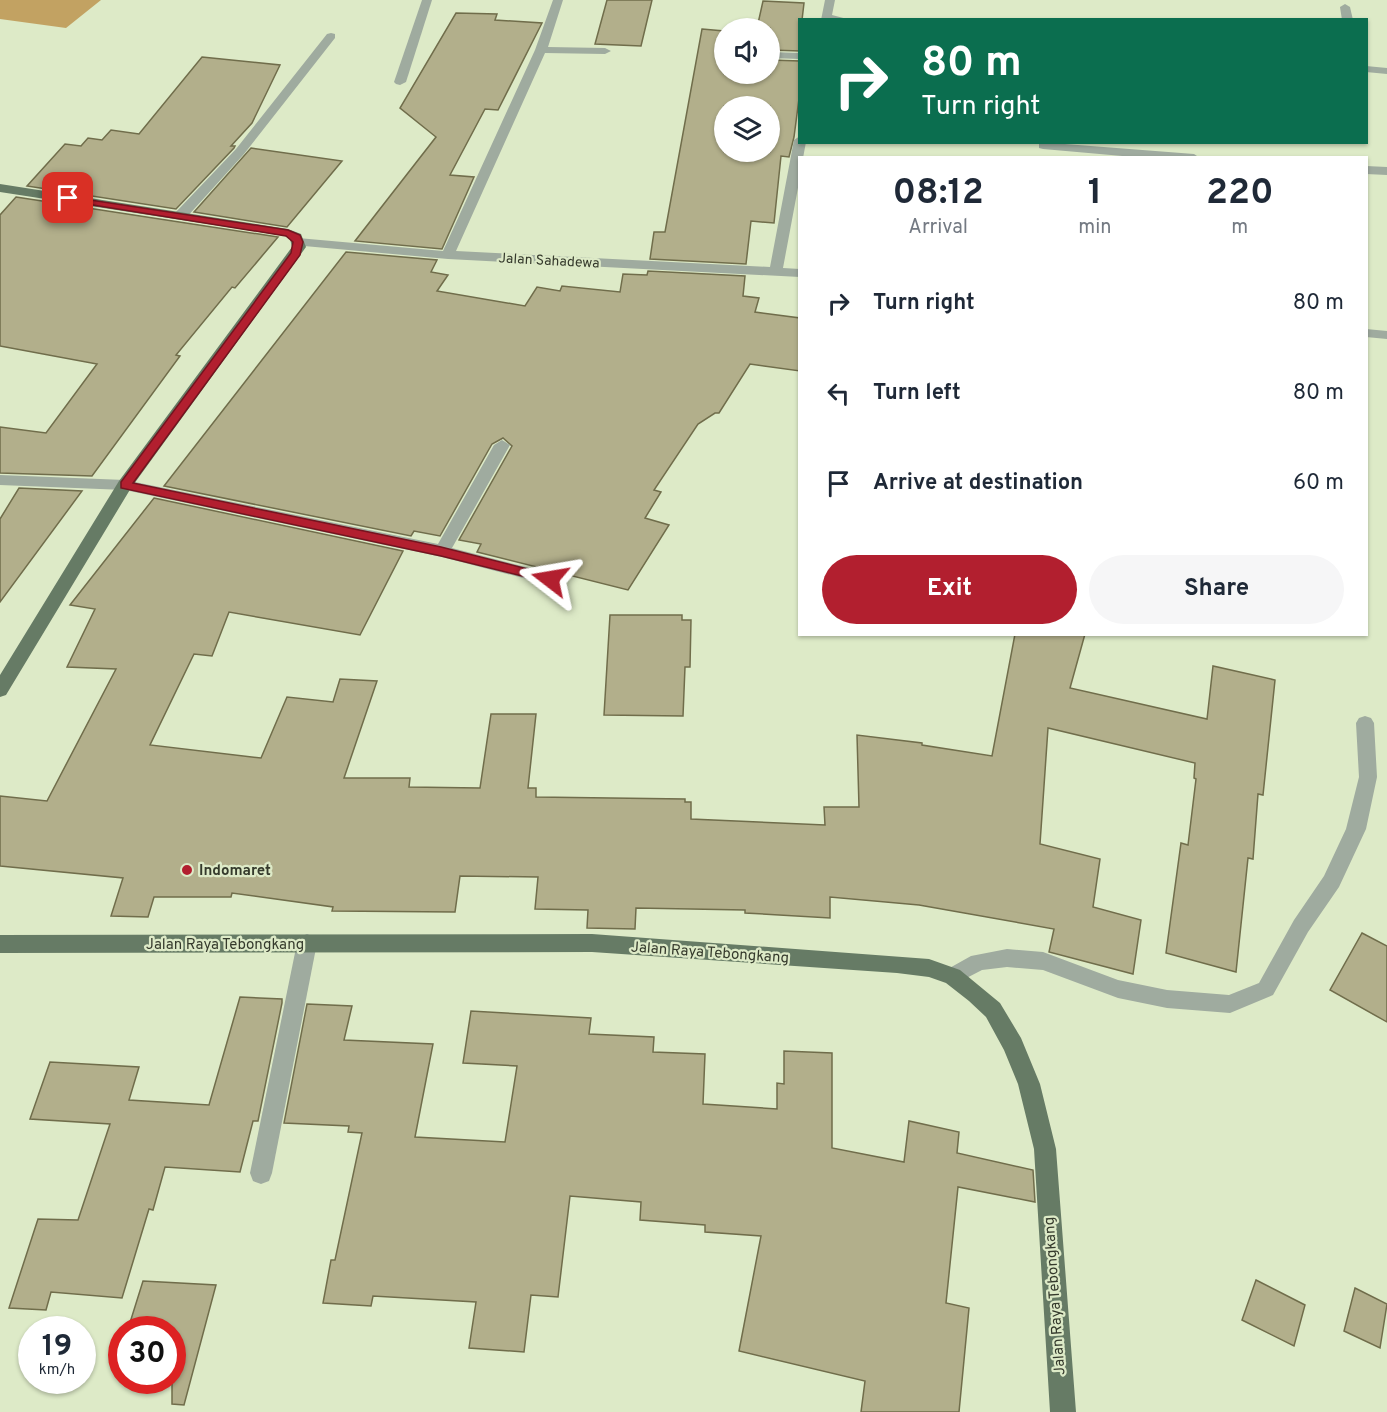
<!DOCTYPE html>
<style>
:root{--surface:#fff;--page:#f6f6f7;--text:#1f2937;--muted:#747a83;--accent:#b21f2f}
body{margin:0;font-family:Overpass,sans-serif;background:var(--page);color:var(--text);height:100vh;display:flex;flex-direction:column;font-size:22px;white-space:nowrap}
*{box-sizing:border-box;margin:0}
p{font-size:20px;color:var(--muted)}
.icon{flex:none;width:33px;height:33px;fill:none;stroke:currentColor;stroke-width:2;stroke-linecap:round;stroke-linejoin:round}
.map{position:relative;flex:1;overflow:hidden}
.details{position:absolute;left:798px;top:156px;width:570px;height:480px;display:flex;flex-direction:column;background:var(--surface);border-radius:0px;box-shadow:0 2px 4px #0004}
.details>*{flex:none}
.guide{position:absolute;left:798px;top:18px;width:570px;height:126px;border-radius:0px;box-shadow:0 2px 4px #0004;background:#0b6e4f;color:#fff;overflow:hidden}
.tools{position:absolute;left:714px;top:18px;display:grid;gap:12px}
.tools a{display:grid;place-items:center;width:66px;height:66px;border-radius:50%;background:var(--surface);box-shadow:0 2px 4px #0004;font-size:30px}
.speed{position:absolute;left:18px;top:1316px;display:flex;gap:12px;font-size:30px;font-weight:700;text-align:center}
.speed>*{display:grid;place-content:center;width:78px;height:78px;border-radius:50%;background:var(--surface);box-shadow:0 2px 4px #0004;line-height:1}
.speed small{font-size:15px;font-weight:400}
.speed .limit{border:9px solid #d22;background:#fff;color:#111}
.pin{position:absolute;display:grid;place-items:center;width:51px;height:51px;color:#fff;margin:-26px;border-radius:12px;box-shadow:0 3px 9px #0006}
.me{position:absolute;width:66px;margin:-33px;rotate:284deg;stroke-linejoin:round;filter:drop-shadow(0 0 4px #0008)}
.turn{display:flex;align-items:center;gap:21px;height:126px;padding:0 24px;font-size:27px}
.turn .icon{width:78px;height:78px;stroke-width:2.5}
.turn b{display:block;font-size:42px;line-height:51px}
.eta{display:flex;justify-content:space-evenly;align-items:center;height:102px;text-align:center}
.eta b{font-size:36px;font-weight:700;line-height:42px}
.primary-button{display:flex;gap:12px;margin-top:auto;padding:12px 24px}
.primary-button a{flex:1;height:69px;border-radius:36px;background:var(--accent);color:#fff;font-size:24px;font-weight:700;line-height:69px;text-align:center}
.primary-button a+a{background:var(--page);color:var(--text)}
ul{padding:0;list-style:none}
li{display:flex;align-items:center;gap:18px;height:90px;padding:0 24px}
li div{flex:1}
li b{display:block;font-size:22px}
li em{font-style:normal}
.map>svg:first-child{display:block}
</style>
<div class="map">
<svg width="1387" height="1412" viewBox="0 0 1387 1412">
<rect width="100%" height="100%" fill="#ddeac7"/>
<polygon fill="#c2a262" points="0,0 101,0 66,28 0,19"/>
<g fill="#b2af8b" stroke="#706d4b" stroke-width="1.5" fill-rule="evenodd">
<polygon points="607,0 652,0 641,46 595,44"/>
<polygon points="763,1 804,3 802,20 800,20 800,51 770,50 770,28 757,28"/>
<polygon points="456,13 497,14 495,20 542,23 498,110 485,109 450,175 474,177 442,249 355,241 436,137 400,108"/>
<path d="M 702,29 L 724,31 L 724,74 L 770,74 L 770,60 L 800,61 L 800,91 L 794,137 L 789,157 L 781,156 L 774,223 L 751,221 L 746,264 L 650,259 L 654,232 L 665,232 ZM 724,106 L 770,106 L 770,152 L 724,152 Z"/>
<polygon points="202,57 280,65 252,123 231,146 235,146 234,148 176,209 27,186 65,144 81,146 88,138 102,140 111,130 139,134"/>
<polygon points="251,148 342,161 287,227 194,212"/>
<polygon points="16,197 278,237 235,288 232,287 176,355 180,356 92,476 0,473 0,427 46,433 97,364 0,346 0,215"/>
<polygon points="346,252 437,260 431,272 448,275 437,291 525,306 537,287 560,291 562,286 620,292 623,274 647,275 648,271 745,276 743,296 759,298 755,312 800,318 800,371 750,364 719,413 715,413 698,424 654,490 661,492 645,518 669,525 628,590 477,552 481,544 459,540 512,446 503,438 492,444 440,536 414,531 411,536 164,486"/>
<polygon points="19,488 82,491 0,602 0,519"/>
<polygon points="154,498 403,551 360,635 229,612 212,656 194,654 150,745 261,758 287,697 333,702 340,679 377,681 344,778 410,778 409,787 480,788 491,714 536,714 528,788 536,788 536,797 685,799 685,802 691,802 691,819 825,825 824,807 859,807 857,735 922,743 922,745 992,756 1015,634 1085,634 1070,688 1207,719 1213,666 1275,680 1263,795 1258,794 1253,859 1248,858 1236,972 1166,953 1181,843 1188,845 1196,779 1194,778 1195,763 1048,728 1040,844 1100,859 1093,907 1141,920 1133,974 1049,952 1054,929 919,905 830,897 830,918 745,913 745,910 636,908 635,929 587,928 588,910 535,909 538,877 460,876 455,912 332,911 333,907 232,893 231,897 154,897 148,917 111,916 123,878 0,866 0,796 47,801 116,669 67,667 95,609 70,605"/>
<polygon points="610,615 682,615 682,620 691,620 690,667 685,667 683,716 604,715"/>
<polygon points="1362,933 1387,946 1387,1022 1330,990"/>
<polygon points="240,997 282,999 282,1003 258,1121 253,1121 240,1172 165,1167 153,1210 149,1209 122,1298 51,1292 46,1310 9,1308 38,1219 78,1220 110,1124 30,1119 50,1062 139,1067 129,1100 209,1105"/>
<polygon points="307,1004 352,1006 344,1040 433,1044 415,1137 505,1142 517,1066 463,1063 471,1011 591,1018 589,1034 654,1037 653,1052 705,1054 703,1104 777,1109 777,1083 784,1084 784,1051 832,1053 832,1148 904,1162 909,1121 959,1132 957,1153 1033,1170 1035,1202 958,1187 946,1303 969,1308 959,1412 861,1412 865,1381 739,1351 761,1236 705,1232 705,1225 640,1220 641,1202 570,1196 558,1297 531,1295 524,1352 469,1348 476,1302 373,1296 371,1306 323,1303 331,1260 335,1260 362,1133 348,1132 349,1126 284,1123"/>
<polygon points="1256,1280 1305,1305 1294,1346 1242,1320"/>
<polygon points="143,1281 216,1285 184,1405 172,1404 172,1329 128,1329"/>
<polygon points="1355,1288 1387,1304 1380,1348 1344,1331"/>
</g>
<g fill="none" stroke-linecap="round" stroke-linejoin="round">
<g fill="#9fab9f" fill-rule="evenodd">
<polygon points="422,0 432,0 406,82 400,85 396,84 394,82"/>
<polygon points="553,0 563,0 548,47 605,48 611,51 605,54 545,53 456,251 770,267 794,140 800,136 800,142 806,142 803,158 800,158 800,177 783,268 800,269 800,277 448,259 293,245 291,242 298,238 443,251 535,50"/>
<polygon points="825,0 835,0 832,15 851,20 821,20"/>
<polygon points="1345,4 1350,7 1353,20 1342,20 1340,7"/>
<polygon points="331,33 335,34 335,38 244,154 185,219 175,219 174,216 175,213 236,149 327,34"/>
<polygon points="770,52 800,53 800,59 770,58"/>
<polygon points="1366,66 1387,68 1387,74 1366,72"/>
<polygon points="1039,142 1194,154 1200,158 1145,158 1043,149 1039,148"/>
<polygon points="1366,166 1387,167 1387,175 1366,174"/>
<polygon points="1366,329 1387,331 1387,339 1366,337"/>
<polygon points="502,440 510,445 452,548 556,575 558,579 556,583 550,585 442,557 125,490 0,485 0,475 125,480 438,544 494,445"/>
<polygon points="1365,716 1371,718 1374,723 1377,777 1366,829 1339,887 1308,932 1273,995 1230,1013 1167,1008 1118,998 1043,970 1007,967 982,970 953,985 946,982 943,976 946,970 971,956 1007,949 1043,952 1118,980 1167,990 1229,995 1259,983 1294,920 1324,876 1346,829 1359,777 1356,723 1359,718"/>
<polygon points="307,934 314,937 317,943 272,1173 269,1181 261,1184 253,1181 250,1173 297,943 300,937"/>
</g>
<g fill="#667b65" fill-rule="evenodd">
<polygon points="0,184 288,229 301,234 306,247 131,488 6,695 0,697 0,675 119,481 292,247 290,239 285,236 0,192"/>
<polygon points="592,934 929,959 960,970 1000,1003 1021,1038 1040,1084 1056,1149 1076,1412 1050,1412 1034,1149 1018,1084 1004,1050 986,1017 969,1001 946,983 929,977 897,973 592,952 0,953 0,935"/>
</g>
</g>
<polygon fill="#b21f2f" stroke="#74141f" stroke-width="1.5" points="64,196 288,230 300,235 303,242 300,255 133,483 441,547 555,576 557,579 555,582 550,583 441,556 121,488 121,482 291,253 293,242 286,236 68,201 63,198"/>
<circle fill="#b21f2f" stroke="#ddeac7" stroke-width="2" cx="187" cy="870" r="6"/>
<g text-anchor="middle" stroke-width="4.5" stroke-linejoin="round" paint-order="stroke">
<g font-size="14" fill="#353a2c" stroke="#ddeac7">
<text transform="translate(549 260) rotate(3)" y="5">Jalan Sahadewa</text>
</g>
<g font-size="15" font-weight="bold" fill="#353a2c" stroke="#ddeac7" text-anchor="start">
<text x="199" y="875">Indomaret</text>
</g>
<g font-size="15" fill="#353a2c" stroke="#ddeac7">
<text x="225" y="949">Jalan Raya Tebongkang</text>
<text transform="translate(710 952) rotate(4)" y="5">Jalan Raya Tebongkang</text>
<text transform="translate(1054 1296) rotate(-94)" y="5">Jalan Raya Tebongkang</text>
</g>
</g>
</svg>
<div class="tools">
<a><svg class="icon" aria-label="sound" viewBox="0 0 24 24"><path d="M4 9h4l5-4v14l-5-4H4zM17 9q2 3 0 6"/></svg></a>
<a><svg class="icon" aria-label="layers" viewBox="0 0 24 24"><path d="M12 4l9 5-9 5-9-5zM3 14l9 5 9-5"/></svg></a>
</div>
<div class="speed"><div>19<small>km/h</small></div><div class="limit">30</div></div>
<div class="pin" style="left:68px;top:198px;background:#d93025"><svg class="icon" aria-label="arrive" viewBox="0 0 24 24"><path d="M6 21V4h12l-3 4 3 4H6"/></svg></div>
<svg class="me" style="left:550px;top:579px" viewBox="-20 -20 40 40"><path d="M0-17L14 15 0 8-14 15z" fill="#b21f2f" stroke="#fff" stroke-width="4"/></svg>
<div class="guide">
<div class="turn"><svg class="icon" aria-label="right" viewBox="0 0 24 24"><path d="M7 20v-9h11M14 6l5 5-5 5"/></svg><div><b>80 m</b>Turn right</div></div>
</div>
<section class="details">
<div class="eta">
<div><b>08:12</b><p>Arrival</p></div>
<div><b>1</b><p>min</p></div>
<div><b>220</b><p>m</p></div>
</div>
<ul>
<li><svg class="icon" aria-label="right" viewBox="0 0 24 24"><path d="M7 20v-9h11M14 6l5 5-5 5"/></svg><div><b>Turn right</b></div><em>80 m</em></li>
<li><svg class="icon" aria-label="left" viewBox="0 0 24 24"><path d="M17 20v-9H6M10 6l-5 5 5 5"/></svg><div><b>Turn left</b></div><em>80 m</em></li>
<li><svg class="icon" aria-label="arrive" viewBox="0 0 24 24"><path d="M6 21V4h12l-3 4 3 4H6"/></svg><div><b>Arrive at destination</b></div><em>60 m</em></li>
</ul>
<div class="primary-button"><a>Exit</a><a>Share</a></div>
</section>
</div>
